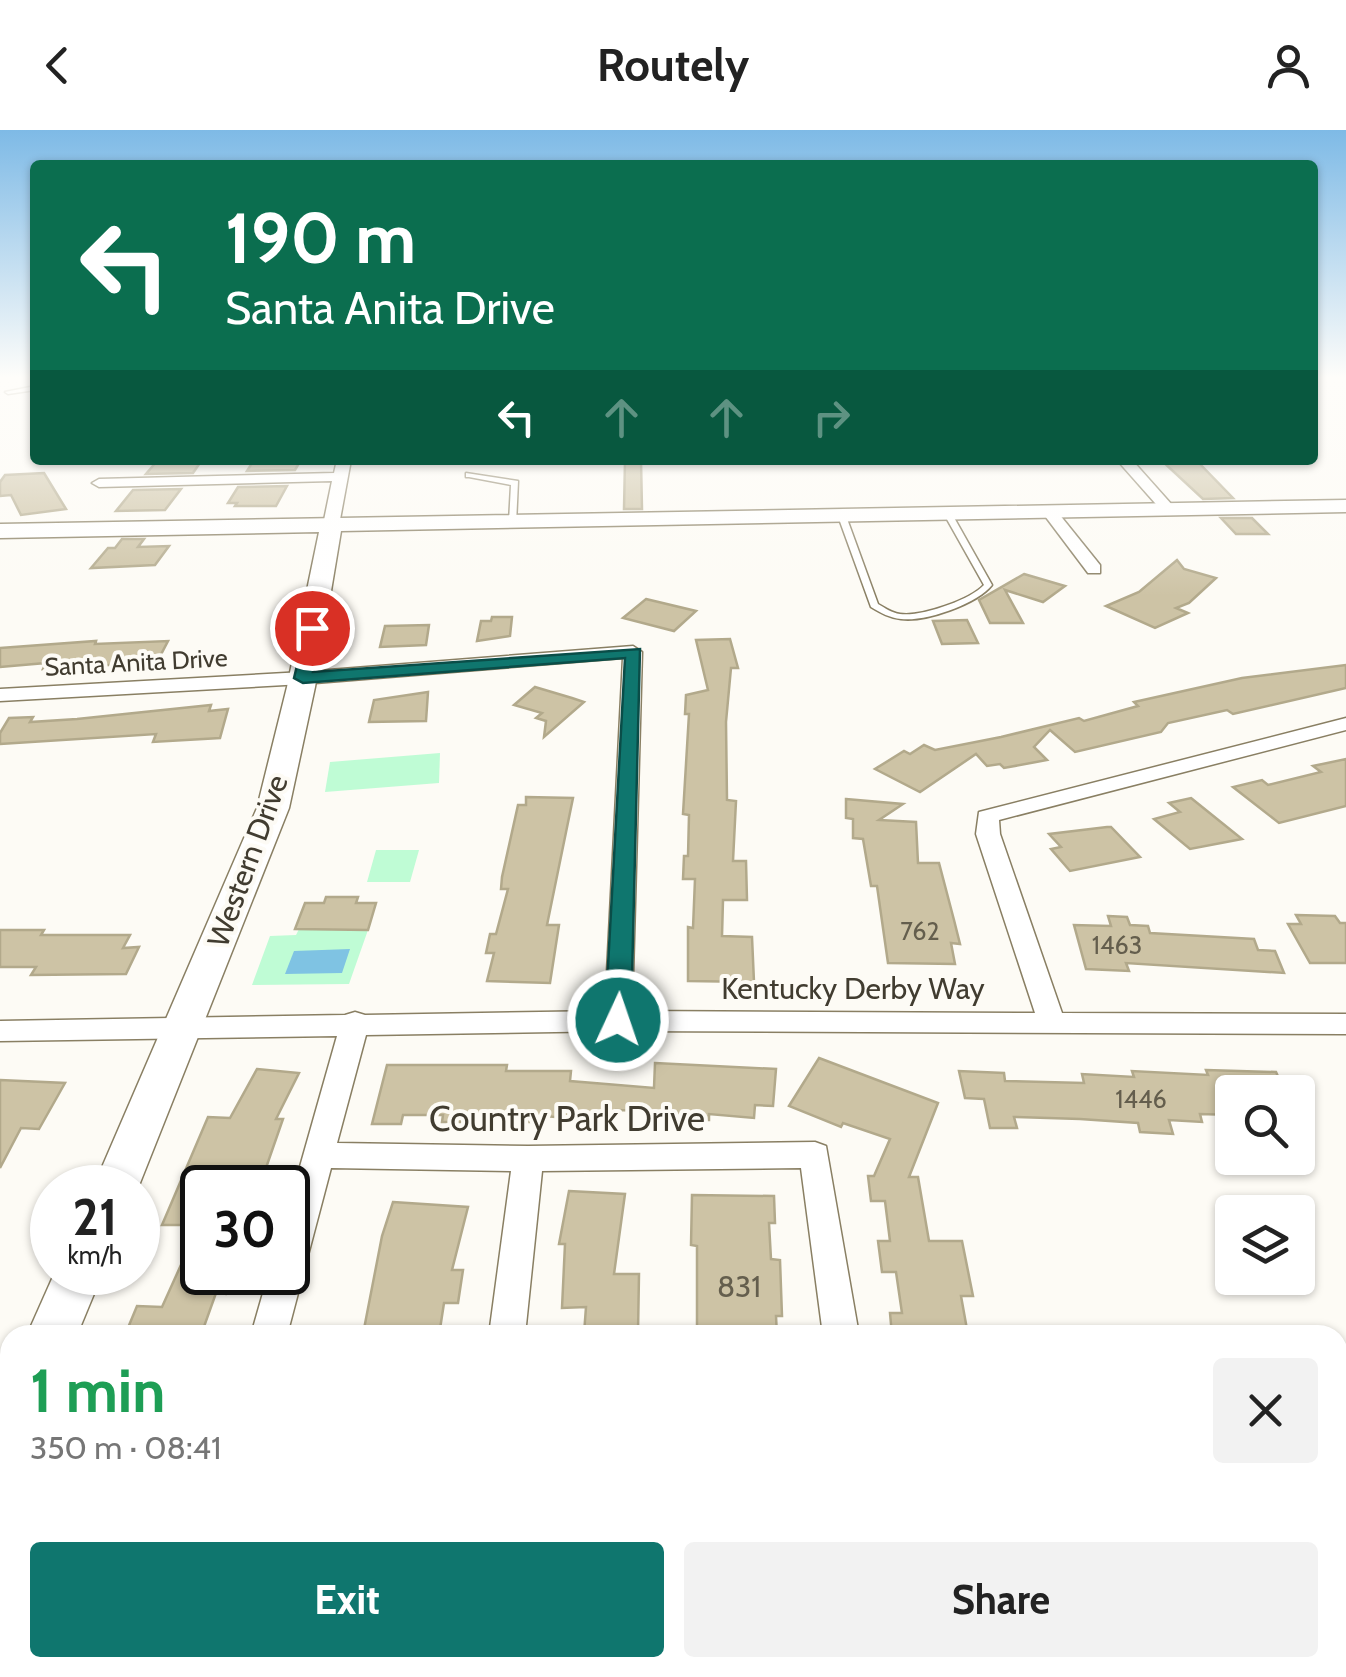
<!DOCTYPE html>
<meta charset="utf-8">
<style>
:root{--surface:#fff;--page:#f2f2f2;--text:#222;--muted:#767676;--accent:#0f766e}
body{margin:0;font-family:Cabin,sans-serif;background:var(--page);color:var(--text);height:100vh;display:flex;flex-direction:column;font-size:38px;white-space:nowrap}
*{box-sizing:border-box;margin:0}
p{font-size:32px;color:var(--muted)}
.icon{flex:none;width:55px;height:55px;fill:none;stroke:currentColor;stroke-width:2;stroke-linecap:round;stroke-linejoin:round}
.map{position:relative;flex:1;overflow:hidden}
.details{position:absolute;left:0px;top:1195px;width:1348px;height:352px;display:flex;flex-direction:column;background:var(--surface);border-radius:30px 30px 0 0;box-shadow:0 2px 8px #0004}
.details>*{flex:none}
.hud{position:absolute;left:30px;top:30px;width:1288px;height:305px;border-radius:10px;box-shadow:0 2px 8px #0004;background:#0b6e4f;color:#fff;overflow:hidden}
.controls{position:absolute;left:1215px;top:945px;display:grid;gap:20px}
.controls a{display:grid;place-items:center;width:100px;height:100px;border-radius:10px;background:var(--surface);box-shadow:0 2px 8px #0004;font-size:50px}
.speed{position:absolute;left:30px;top:1035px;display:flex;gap:20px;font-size:50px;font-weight:700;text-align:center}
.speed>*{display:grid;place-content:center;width:130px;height:130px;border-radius:50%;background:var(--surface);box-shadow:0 2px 8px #0004;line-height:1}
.speed small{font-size:25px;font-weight:400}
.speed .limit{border:5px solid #111;border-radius:15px;background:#fff;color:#111}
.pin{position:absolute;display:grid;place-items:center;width:85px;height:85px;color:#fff;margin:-42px;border:5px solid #fff;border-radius:50%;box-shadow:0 2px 10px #0007}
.me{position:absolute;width:110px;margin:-55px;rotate:3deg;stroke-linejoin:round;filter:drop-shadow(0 0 8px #0008)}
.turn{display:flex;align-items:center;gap:35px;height:210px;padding:0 30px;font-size:45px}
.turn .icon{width:130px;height:130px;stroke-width:2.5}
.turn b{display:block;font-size:70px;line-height:85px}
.lanes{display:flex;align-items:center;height:95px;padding:0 30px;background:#0003;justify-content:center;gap:50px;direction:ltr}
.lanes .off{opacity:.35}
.round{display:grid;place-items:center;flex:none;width:105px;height:105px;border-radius:10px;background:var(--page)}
.headline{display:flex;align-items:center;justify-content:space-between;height:170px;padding:0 30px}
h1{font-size:60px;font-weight:800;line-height:75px;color:#1e9e55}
.action{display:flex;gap:20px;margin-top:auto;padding:20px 30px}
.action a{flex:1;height:115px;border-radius:10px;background:var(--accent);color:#fff;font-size:40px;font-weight:800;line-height:115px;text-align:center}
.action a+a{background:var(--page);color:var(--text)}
header{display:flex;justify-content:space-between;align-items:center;height:130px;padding:0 30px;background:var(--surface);font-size:45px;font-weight:800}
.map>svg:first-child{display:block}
</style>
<header><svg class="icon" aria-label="back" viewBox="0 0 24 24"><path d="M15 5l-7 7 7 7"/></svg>Routely<svg class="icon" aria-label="person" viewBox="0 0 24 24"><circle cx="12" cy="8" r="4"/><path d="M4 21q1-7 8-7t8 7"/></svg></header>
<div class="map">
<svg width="1346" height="1547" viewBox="0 0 1346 1547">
<rect width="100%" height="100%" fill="#fdfbf5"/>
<g fill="#bffcd5">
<polygon points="440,623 439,653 325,662 330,632"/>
<polygon points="376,720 419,720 410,752 367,752"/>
<polygon points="299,799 368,800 349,854 252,855 270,806 296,805"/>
</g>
<polygon fill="#7fc3e3" points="350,819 342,843 285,844 294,821"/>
<g fill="#cdc3a5" stroke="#b2a98b" stroke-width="2.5">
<polygon points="158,330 202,330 193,343 146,344"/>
<polygon points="254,330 301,330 295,340 247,341"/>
<polygon points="625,330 641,330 642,379 624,379"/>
<polygon points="1161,330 1196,330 1233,368 1203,369"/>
<polygon points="44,343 66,379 21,385 11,365 0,366 0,352 5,345"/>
<polygon points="287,356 276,376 235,376 237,373 228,373 238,357"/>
<polygon points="181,359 165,380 116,381 133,360"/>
<polygon points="1221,388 1252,388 1268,404 1236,404"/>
<polygon points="122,409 144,409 138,417 169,416 155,435 91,438 108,418 115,418"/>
<polygon points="1177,430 1184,439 1216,448 1189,473 1176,478 1188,483 1155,498 1106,476 1139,462"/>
<polygon points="1024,444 1065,456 1043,472 1005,460 1023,493 990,493 979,470"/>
<polygon points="646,469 696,481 674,501 623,488"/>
<polygon points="492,487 512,487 510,506 477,511 481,491 491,491"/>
<polygon points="967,490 978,513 942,514 933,491"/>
<polygon points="429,495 426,515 380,517 385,496"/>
<polygon points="730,509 738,538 731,538 726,592 727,670 736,671 733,731 746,731 747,770 723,770 722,806 752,807 754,852 688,851 688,797 693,798 695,749 683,749 684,726 688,726 689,685 683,684 689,584 685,584 686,565 708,560 696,510"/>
<polygon points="96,511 95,514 168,511 157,532 43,539 46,533 0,537 0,518"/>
<polygon points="1346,535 1346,558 1233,584 1227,580 1168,593 1161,602 1075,622 1050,600 1034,617 1047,630 1004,638 1000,634 987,636 976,624 920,662 875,639 904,621 910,624 924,615 935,620 1001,607 1079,588 1084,591 1138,576 1134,572 1242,548"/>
<polygon points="535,557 572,568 584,572 544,607 546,591 536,588 542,583 514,575"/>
<polygon points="428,562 426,591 369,592 374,570"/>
<polygon points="211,575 209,581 228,579 220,608 153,612 156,604 0,614 0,603 9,588 33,587 30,592 77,589"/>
<polygon points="1346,629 1346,676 1279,693 1233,657 1262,650 1268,655 1321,642 1313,636"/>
<polygon points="526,667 573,668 547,795 559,795 550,853 487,851 494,823 486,823 490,804 496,804 508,759 501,759 502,747 518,675 526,675"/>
<polygon points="1191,668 1242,709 1190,719 1154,689 1180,682 1169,673"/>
<polygon points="846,669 903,674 879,690 916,692 918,733 939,733 954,790 960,814 951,813 955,834 888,833 877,756 871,756 863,709 853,708 853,689 846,688"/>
<polygon points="1107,697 1111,697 1140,727 1070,741 1051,719 1061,717 1049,704"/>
<polygon points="326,767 358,767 356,773 376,773 368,800 295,799 305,773 324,773"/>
<polygon points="1296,785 1335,786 1340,793 1346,793 1346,833 1310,833 1288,794 1301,794"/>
<polygon points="1108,786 1127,787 1130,795 1148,796 1150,803 1254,809 1258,820 1275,821 1284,843 1126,833 1129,841 1086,839 1074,795 1111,796"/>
<polygon points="0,800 44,800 41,805 130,805 123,818 139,817 126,844 31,845 36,837 0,837"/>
<polygon points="819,928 938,973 909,1047 918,1047 929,1111 962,1111 973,1166 961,1166 968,1205 892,1205 890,1183 902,1183 896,1142 882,1142 878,1111 890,1111 885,1071 871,1071 868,1046 874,1046 890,1009 843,993 841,997 789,976"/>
<polygon points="655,933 776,939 773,976 755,975 754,988 709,984 709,990 677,990 677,982 616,980 613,992 544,986 543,992 511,992 512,983 476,983 474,992 442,992 443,985 403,985 401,994 372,994 387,935 507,935 506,941 571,941 570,951 654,958"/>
<polygon points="257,939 299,943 276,989 283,989 259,1058 202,1058 202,1142 235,1142 226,1164 216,1163 201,1205 125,1205 137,1176 162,1177 199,1095 162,1095 208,987 230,988"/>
<polygon points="1206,940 1276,942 1285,962 1232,962 1232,985 1200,984 1202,992 1169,990 1173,1004 1140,1002 1138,993 1080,989 1014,987 1017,998 990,998 984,969 965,968 959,941 1004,943 1005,951 1084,953 1082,944 1134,947 1132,941 1208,945"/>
<polygon points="0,950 65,953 39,999 21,998 0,1038"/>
<polygon points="569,1061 625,1064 614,1144 639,1144 638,1203 584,1204 586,1177 562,1178 565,1114 559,1114"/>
<polygon points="692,1065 774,1066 775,1093 769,1093 771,1129 780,1130 782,1186 776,1186 777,1205 697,1205 697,1116 691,1115"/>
<polygon points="393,1072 468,1077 452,1140 463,1140 458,1173 444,1173 440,1199 364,1199 382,1106"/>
</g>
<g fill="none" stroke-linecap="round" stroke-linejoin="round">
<defs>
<g id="lane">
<polygon points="35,256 35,260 8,264 5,262"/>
<polygon points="466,343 518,351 516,394 509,392 511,355 469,347 466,347"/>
<path d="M 945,382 L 952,384 L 992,455 C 977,474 926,492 901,489 C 890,488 881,483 871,477 L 838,386 L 839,384 L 846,386 L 878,474 C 885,478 892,483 900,484 C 921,487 970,470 984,455 L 944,384 Z"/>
</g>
<g id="street">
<polygon points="337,330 351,330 339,395 331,400 323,395 332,351 99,357 92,353 99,349 334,343"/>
<polygon points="1117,330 1132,330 1173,376 1173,382 1163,382"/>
<polygon points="1045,379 1055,379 1100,435 1100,443 1088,443 1042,382"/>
<polygon points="633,516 642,522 632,881 1035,883 976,704 979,682 1346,588 1346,600 999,690 1000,704 1062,883 1346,884 1346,904 618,901 366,905 337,1013 528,1016 815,1012 826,1016 859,1205 823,1205 801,1038 542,1041 525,1205 489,1205 511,1041 331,1038 287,1205 251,1205 269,1142 288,1142 288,1079 337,906 0,911 0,891 345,885 355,882 365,885 605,881 623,528 303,554 0,571 0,559 303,542"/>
<polygon points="155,1538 199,1538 196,1547 152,1547"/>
<polygon points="906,1538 950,1538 953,1547 909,1547"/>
</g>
<g id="secondary">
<polygon points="1346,370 1346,382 341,401 315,557 289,678 138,1058 93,1058 257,678 287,557 319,402 0,408 0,394"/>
<polygon points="55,1142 103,1142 77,1205 27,1205"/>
<polygon points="10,1277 10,1349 0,1353 0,1281"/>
</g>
</defs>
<use href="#lane" stroke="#897f63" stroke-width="3"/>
<use href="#street" stroke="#897f63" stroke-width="3"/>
<use href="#secondary" stroke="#897f63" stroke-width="3"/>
<use href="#lane" fill="#fff" fill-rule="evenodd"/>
<use href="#street" fill="#fff" fill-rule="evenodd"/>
<use href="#secondary" fill="#fff" fill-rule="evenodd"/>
</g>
<linearGradient id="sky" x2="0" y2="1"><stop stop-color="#7ebae6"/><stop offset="0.53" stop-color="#fefdfa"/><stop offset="1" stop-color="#fefdfa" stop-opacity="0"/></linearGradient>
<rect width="1346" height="466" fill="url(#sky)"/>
<polygon fill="#0f766e" stroke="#0a4d48" stroke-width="2.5" points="307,494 321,498 313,542 640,519 631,890 627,897 609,897 605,890 625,528 303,553 294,548"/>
<g text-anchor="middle" stroke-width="8" stroke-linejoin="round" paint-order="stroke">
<g font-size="25" fill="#413c30" stroke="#fdfbf5">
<text transform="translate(136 532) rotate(-3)" y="9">Santa Anita Drive</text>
</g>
<g font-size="25" fill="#645e4d">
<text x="920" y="810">762</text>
<text x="1117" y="824">1463</text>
<text x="1141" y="978">1446</text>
</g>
<g font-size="30" fill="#413c30" stroke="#fdfbf5">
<text transform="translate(248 731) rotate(-70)" y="10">Western Drive</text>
<text x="853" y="869">Kentucky Derby Way</text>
</g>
<g font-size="30" fill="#645e4d">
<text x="739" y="1167">831</text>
</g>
<g font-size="35" fill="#413c30" stroke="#fdfbf5">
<text x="567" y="1001">Country Park Drive</text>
</g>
</g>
</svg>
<div class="controls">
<a><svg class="icon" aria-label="search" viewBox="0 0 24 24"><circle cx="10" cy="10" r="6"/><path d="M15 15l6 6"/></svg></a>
<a><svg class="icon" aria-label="layers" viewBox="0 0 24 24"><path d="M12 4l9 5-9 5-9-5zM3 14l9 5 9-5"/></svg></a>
</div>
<div class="speed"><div>21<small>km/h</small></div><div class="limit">30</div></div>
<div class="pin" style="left:312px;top:498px;background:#d93025"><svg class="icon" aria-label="arrive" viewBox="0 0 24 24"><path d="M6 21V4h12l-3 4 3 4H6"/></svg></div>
<svg class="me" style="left:618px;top:890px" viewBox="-20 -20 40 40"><circle r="17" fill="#0f766e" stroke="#fff" stroke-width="3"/><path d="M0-11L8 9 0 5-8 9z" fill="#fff"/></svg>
<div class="hud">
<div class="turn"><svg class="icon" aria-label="left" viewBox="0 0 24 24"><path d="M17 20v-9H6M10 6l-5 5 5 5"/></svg><div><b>190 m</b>Santa Anita Drive</div></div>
<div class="lanes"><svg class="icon" aria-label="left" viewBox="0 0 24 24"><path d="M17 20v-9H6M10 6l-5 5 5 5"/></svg><svg class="icon off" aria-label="ahead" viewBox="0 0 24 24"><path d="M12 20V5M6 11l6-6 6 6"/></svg><svg class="icon off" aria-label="ahead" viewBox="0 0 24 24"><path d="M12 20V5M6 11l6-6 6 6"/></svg><svg class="icon off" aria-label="right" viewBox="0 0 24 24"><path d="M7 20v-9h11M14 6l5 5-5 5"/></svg></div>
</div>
<section class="details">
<div class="headline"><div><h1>1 min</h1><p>350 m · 08:41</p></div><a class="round"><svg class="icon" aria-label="close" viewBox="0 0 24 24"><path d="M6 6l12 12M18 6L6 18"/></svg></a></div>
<div class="action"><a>Exit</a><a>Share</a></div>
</section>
</div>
